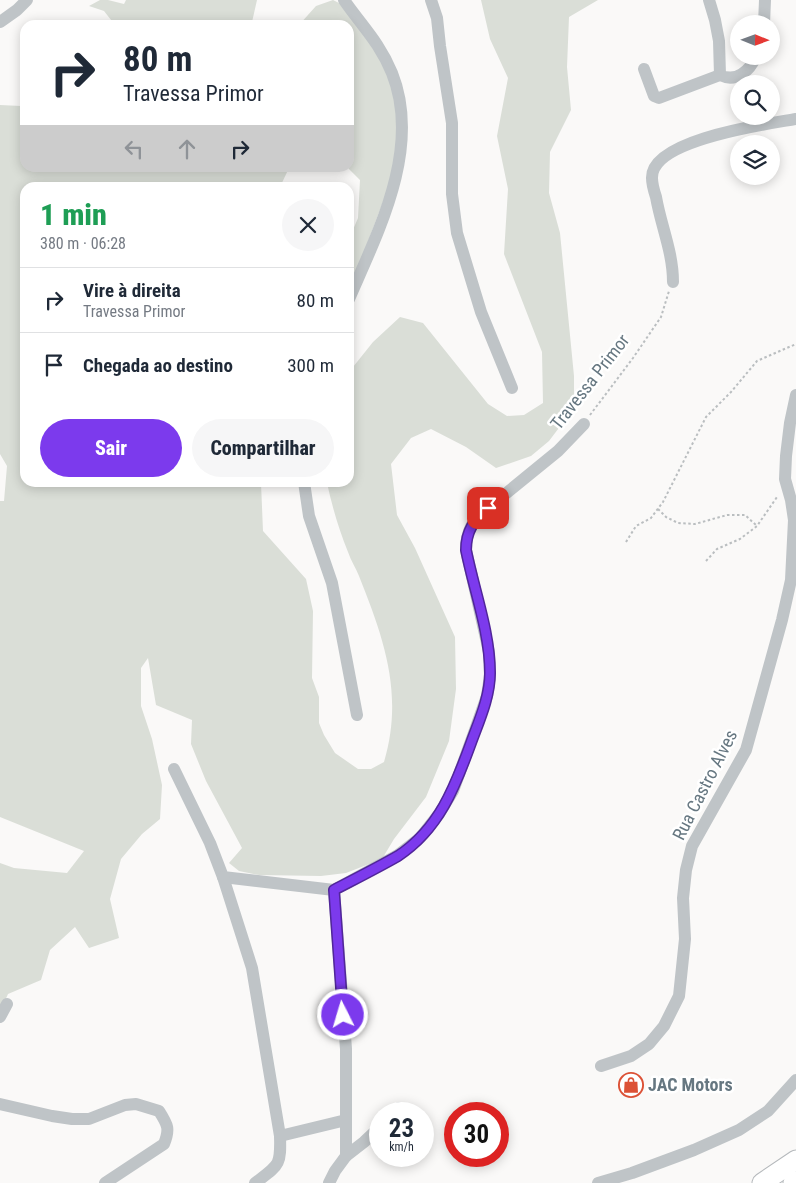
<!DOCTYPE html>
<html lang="pt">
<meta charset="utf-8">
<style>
:root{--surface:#fff;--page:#f6f6f7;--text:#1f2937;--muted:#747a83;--line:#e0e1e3;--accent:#7c3aed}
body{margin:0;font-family:"Roboto Condensed",sans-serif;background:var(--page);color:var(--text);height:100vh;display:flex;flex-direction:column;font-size:19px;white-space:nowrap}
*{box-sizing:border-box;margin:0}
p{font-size:16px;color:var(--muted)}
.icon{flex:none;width:28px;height:28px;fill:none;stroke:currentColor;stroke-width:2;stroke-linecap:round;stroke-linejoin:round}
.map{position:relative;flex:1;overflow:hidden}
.panel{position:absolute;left:20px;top:182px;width:334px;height:305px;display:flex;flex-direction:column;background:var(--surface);border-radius:15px;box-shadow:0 2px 12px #0003}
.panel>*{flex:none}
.guide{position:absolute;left:20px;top:20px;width:334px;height:152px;border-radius:15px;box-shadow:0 2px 12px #0003;background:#fff;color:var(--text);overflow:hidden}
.needle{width:32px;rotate:91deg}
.fabs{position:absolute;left:730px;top:15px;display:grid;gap:10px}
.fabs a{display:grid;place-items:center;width:50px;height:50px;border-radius:50%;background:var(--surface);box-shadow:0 2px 12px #0003;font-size:25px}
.speed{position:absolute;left:369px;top:1102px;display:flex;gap:10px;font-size:25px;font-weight:700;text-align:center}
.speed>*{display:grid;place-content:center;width:65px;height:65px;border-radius:50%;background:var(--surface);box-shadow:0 2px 12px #0003;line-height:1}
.speed small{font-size:12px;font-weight:400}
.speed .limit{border:8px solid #d22;background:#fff;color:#111}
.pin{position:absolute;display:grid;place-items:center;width:42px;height:42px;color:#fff;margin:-21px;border-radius:10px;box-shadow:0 2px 8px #0006}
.me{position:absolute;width:55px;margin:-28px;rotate:355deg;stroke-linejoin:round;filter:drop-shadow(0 0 4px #0008)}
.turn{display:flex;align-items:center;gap:18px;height:105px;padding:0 20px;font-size:22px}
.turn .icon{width:65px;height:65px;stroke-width:2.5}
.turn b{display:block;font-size:35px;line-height:42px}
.lanes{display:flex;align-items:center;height:48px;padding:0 20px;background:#0003;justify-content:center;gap:25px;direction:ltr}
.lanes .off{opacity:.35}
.round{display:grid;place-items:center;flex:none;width:52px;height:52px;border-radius:26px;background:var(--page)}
.headline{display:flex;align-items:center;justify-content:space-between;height:85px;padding:0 20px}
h1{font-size:30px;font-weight:800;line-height:38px;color:#1e9e55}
.action{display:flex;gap:10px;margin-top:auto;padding:10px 20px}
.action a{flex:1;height:58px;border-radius:30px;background:var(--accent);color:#fff;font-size:20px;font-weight:800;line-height:58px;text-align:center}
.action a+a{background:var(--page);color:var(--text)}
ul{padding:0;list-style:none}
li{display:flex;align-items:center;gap:15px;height:65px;padding:0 20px;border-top:1px solid var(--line)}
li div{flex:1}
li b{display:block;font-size:19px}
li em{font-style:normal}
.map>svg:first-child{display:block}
</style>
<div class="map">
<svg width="796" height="1183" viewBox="0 0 796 1183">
<rect width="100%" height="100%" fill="#faf9f8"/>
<g fill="#daded7">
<polygon points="100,0 108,0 124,4 126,0 257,0 252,22 253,25 115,25 104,11 89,6"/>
<polygon points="333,0 345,6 374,39 397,91 398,162 349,292 349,239 358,218 360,180 348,168 349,25 299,25 316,6"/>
<path d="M 481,0 L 598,0 L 569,17 L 567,67 L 571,110 L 550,152 L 549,193 L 560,233 L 574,376 L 574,408 L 549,441 L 531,456 L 496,468 L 466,447 L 431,429 L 411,438 L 391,464 L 397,515 L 415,548 L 455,637 L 456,689 L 449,741 L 426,797 L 394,839 L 382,859 L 346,873 L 321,876 L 259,875 L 239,871 L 229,863 L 242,848 L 206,781 L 191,744 L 192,720 L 156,705 L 148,658 L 141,668 L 141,706 L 152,739 L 162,785 L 160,819 L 142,834 L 121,859 L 110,899 L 119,938 L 89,948 L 75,927 L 50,950 L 41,980 L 8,994 L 3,1005 L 0,1007 L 0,863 L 14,868 L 67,873 L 84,851 L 0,817 L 0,501 L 4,501 L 7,466 L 0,454 L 0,105 L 21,106 L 25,104 L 25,168 L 289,168 L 280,187 L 25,188 L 25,482 L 261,483 L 263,531 L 306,579 L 313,611 L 312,678 L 319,697 L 319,723 L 324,735 L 335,753 L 358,769 L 371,769 L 384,762 C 404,694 384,639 359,576 C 356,568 351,561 348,552 C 339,530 332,506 327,483 L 349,482 L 349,372 L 373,342 L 400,317 L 423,323 L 488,404 L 507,416 L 524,415 L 543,403 L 542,352 L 504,254 L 508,189 L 497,136 L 508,78 L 490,39 Z"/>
</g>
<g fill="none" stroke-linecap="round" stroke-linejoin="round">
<defs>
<g id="highway">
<polyline points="762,1183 796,1160"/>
<polyline points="793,1183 796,1181"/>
</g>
</defs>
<use href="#highway" stroke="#b5b9bc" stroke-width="21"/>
<g stroke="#babec0" stroke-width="2" stroke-dasharray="2.5 2.5" stroke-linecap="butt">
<polyline points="590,415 633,358 661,317 669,291"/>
<polyline points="658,509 666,517 678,523 695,524 727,515 745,515 757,526"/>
<polyline points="626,542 636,526 651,518 663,502 706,417 731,392 757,361 796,344"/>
<polyline points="706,561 717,549 740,539 757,526 777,497"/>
</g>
<g stroke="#bfc4c7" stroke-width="12">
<path d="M 344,0 C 362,26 380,43 392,73 C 422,148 378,232 349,299"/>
<polyline points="431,0 437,18 440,46 452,123 452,194 457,233 481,312 512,388"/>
<path d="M 709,0 L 715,20 L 719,41 L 720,75 C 736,83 750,71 756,56"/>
<polyline points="0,22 17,10 27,0"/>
<polyline points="764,24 765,0"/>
<polyline points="644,69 654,96 659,98 720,75"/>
<path d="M 673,282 C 673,252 661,226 656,197 C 654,191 652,184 652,178 C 651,139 768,124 796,119"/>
<polyline points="304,482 309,516 332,583 357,715"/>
<path d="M 174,769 L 210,843 L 223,877 L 334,890 L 398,855 L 420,838 L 439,814 L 453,791 L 475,730 L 487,696 L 490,675 L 489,652 L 466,550 C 466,537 469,529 476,518 L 558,451 L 584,424"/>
<path d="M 223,877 L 252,968 L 280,1136 C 281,1166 279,1165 255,1183"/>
<polyline points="0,1017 7,1004"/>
<polyline points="601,1066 631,1056 649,1044 664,1026 679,996 685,939 683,898 686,870 692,846 746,750 782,620 791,580 794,520 791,500 785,479 786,456 790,423 796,395"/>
<path d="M 0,1104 L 52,1116 L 72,1119 L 89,1119 L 125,1105 L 136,1104 L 159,1111 C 168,1125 170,1129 164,1144 L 105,1183"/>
<polyline points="393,1114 399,1108"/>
<polyline points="280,1136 346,1120"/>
<polyline points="346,1156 364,1142 380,1127"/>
<polyline points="329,1183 335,1171 346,1156 346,1049 334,890"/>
<polyline points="598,1183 632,1173 694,1150 739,1130 768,1111 796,1080"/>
</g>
<use href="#highway" stroke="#fff" stroke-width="19"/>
</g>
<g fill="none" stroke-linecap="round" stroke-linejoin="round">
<defs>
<path id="route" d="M 343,1015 L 334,890 C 355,879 377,868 398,856 C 439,829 455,787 471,743 C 479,721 490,697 490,673 C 490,632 474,590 466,550 C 466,531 474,520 488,508"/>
</defs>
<use href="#route" stroke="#51269a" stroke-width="12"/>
<use href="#route" stroke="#7c3aed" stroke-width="9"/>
</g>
<defs>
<symbol id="shop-ring" viewBox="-11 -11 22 22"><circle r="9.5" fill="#fff" stroke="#dc5136" stroke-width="1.5"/><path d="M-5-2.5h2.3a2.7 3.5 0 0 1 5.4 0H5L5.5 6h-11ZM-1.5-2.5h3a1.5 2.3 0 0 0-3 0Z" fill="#dc5136"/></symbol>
</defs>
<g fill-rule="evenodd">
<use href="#shop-ring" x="617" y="1071" width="28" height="28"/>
</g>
<g text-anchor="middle" stroke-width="5" stroke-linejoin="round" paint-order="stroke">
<g font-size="18" fill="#667781" stroke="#fff">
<text transform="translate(590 382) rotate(-52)" y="6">Travessa Primor</text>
<text transform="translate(705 785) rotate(-63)" y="6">Rua Castro Alves</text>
</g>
<g font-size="18" font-weight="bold" fill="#667781" stroke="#fff" text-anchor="start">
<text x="648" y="1091">JAC Motors</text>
</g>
</g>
</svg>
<div class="fabs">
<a><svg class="needle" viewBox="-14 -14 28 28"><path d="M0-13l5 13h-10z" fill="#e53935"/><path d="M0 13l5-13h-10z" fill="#747a83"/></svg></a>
<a><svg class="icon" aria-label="search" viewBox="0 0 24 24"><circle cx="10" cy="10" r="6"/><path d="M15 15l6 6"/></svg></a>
<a><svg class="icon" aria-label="layers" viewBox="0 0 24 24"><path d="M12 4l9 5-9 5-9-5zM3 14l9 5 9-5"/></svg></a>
</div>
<div class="speed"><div>23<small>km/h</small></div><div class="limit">30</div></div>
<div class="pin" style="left:488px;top:508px;background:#d93025"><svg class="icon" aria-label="arrive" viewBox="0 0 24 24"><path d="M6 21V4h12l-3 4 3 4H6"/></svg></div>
<svg class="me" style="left:343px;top:1015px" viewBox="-20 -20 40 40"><circle r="17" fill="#7c3aed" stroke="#fff" stroke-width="3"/><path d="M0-11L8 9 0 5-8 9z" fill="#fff"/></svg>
<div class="guide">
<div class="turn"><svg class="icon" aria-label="right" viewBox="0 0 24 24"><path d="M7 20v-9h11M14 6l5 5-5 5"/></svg><div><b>80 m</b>Travessa Primor</div></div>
<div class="lanes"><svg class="icon off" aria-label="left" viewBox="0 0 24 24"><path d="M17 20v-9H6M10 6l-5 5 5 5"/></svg><svg class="icon off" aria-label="ahead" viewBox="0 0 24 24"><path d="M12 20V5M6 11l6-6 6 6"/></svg><svg class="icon" aria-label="right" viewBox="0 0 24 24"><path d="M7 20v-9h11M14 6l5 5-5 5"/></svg></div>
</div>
<section class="panel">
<div class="headline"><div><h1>1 min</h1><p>380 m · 06:28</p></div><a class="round"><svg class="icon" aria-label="close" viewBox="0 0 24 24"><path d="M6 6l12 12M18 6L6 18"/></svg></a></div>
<ul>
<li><svg class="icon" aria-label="right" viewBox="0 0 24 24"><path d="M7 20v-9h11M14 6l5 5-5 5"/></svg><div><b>Vire à direita</b><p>Travessa Primor</p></div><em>80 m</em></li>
<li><svg class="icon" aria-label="arrive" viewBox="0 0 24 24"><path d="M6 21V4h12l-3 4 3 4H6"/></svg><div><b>Chegada ao destino</b></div><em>300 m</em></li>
</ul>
<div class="action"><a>Sair</a><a>Compartilhar</a></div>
</section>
</div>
